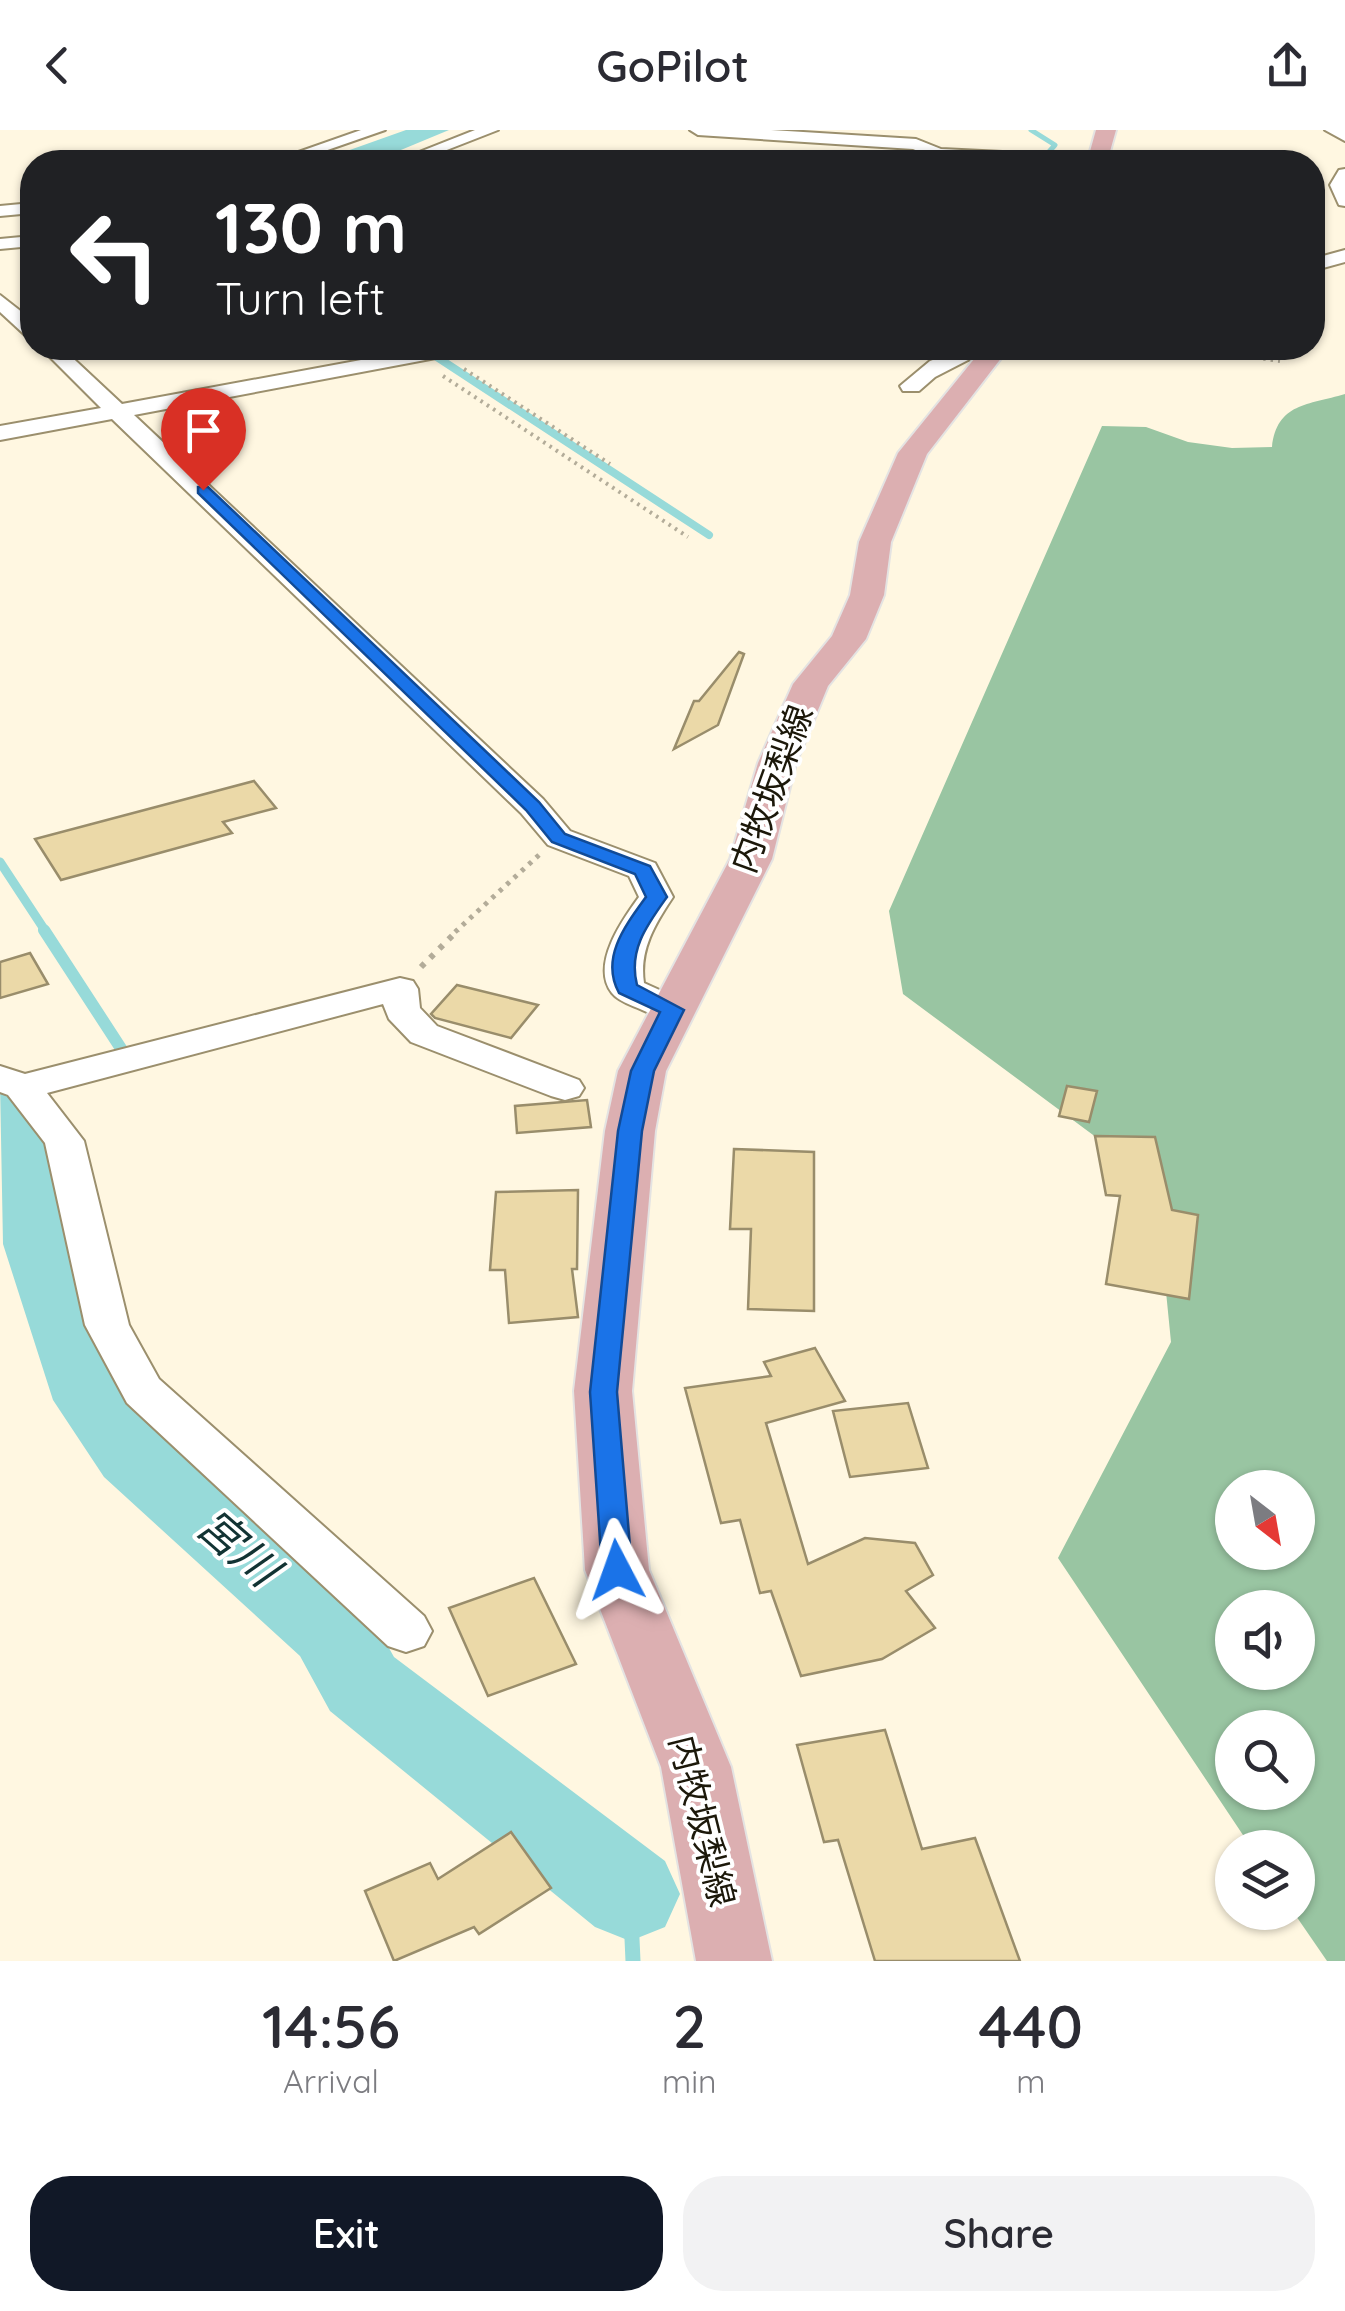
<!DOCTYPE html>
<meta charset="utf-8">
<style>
:root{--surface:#fff;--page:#f2f2f3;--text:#2b2b33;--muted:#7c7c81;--accent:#111827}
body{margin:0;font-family:Quicksand,"Noto Sans JP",sans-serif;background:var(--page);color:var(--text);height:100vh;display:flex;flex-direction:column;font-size:38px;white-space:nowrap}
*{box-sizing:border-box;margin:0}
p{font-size:32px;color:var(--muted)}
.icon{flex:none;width:55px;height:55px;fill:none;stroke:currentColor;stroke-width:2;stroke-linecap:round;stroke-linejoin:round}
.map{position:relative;height:1831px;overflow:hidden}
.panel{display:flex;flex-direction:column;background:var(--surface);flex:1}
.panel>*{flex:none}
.hud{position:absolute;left:20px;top:20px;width:1305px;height:210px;border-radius:40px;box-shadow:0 2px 8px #0004;background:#202124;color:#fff;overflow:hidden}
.needle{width:65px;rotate:149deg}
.fabs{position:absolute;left:1215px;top:1340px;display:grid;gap:20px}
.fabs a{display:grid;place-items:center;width:100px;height:100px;border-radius:50%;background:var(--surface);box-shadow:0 2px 8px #0004;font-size:50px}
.pin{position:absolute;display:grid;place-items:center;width:85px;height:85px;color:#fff;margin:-102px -42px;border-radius:50% 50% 50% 0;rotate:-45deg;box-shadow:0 0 10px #0007}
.pin .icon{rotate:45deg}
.me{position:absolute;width:110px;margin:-55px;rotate:356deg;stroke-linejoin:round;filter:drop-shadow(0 0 8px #0008)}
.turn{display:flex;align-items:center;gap:35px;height:210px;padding:0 30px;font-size:45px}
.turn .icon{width:130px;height:130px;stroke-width:2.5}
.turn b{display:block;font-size:70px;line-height:85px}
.eta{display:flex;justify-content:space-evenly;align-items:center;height:170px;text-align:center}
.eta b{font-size:60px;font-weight:600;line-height:70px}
.action{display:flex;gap:20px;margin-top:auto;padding:20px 30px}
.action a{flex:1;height:115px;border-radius:40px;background:var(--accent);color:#fff;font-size:40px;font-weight:600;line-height:115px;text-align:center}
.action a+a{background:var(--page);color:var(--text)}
header{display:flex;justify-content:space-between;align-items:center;height:130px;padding:0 30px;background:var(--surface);font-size:45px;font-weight:600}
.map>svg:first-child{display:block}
</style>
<header><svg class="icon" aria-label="back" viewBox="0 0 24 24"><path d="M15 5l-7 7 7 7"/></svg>GoPilot<svg class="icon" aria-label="share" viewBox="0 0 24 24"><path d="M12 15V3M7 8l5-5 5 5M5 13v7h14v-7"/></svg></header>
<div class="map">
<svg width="1345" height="1831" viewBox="0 0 1345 1831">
<rect width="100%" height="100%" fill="#fff7e1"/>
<path fill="#99c5a2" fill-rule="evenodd" d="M 1345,264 L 1345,1831 L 1327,1831 L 1294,1783 L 1298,1782 L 1298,1718 L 1251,1717 L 1058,1428 L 1171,1212 L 1155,1051 L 903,864 L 889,781 L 1102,296 L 1146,297 L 1188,312 L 1232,318 L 1272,317 C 1277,273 1308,275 1345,264 ZM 1232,1358 L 1298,1358 L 1298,1422 L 1232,1422 ZM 1232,1478 L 1298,1478 L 1298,1542 L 1232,1542 ZM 1232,1598 L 1298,1598 L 1298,1662 L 1232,1662 Z"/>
<polygon fill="#97dad9" points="406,0 449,0 372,32 316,32"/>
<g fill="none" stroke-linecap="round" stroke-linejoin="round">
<polyline stroke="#97dad9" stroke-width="5" points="1031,0 1055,15 1047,24"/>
<polyline stroke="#97dad9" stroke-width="8" points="423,218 709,405"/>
<polyline stroke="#97dad9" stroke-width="9" points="0,732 46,802"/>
<polyline stroke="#97dad9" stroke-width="12" points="44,800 122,920"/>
<polyline stroke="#97dad9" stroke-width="15" points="630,1764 633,1831"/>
<polygon fill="#97dad9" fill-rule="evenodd" points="0,953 43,966 53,981 66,1029 77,1114 129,1260 162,1303 364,1474 394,1527 665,1731 680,1764 665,1797 630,1811 595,1797 330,1581 300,1526 104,1347 53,1270 3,1114"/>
</g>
<g fill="#ebd9a8" stroke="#998d6b" stroke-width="2.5">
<polygon points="739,522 744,524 718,595 674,619 694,571 699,571"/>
<polygon points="254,651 276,678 223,692 232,703 61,750 35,709"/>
<polygon points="30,823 48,854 0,868 0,832"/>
<polygon points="457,855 538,875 511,908 435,888 431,884"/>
<polygon points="1067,956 1097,961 1089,992 1059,986"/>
<polygon points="587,970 591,997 517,1003 515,976"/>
<polygon points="1095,1006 1155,1007 1172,1080 1198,1085 1189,1169 1106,1154 1120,1066 1106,1065"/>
<polygon points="734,1019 814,1022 814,1181 748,1179 751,1099 730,1099"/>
<polygon points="578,1060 577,1139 572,1139 578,1187 509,1193 505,1140 490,1140 496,1062"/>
<polygon points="815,1218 845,1271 766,1293 808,1434 865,1408 915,1413 933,1445 906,1461 935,1498 882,1529 801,1546 771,1461 760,1463 740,1390 721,1393 685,1258 771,1246 764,1232"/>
<polygon points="908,1273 928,1338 850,1347 833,1281"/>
<polygon points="534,1448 576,1534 488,1566 449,1478"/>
<polygon points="885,1600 922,1719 975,1708 1020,1831 875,1831 838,1710 824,1712 797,1615"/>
<polygon points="511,1702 551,1758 479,1804 474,1797 394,1831 365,1761 430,1733 438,1749"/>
</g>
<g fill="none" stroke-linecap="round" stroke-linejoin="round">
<defs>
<g id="minor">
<polygon points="361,0 385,0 293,32 270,32"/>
<polygon points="475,0 498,0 416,32 394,32"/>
<polygon points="690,0 771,0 916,9 941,19 1023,23 1031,28 1024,32 947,29 929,32 932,27 913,19 698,5"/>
<polygon points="1325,0 1345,0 1345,11"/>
<polygon points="1345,39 1345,76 1339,75 1330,55 1339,40"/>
<polygon points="32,73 32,83 0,86 0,76"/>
<polygon points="32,106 32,116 0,119 0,109"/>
<polygon points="1345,120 1345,132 1312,141 1312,129"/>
<polygon points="0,165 32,190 32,207 25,205 0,182"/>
<path d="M 41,218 L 62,218 L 122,274 L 426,218 L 467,218 L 457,224 L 134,285 L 543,669 L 570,701 L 655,733 L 673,767 C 655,794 639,820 644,853 L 686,872 L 691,880 L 686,888 C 668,892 656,886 640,879 C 631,875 618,871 612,863 C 590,835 623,789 639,767 L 629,746 L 548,715 L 521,683 L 112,289 L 0,310 L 0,296 L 101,278 Z"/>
<polygon points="965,218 1002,218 1004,221 1001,225 968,230 935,247 919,261 903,261 900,256 930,231"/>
<polygon points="400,848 413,851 418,859 420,878 437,896 579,950 584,958 579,966 565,970 551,966 411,912 389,889 383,874 47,963 84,1011 129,1195 159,1249 424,1486 432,1501 424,1516 406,1522 388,1516 127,1273 85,1195 45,1013 8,965 0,962 0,936 25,944"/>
</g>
<g id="major">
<polygon points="1096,0 1116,0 1107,32 1087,32"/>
<polygon points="983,218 1009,218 927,324 891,412 884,465 866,509 828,556 796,633 772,729 666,941 655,1001 632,1261 649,1440 731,1637 772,1831 696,1831 661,1637 585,1440 574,1261 605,1001 618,941 730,729 758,633 793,554 832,506 850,465 859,412 898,323"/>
</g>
</defs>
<use href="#minor" stroke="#9b8f6d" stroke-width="4"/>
<use href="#major" stroke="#e4e3e2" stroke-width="4"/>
<g stroke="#b3ac99" stroke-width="4" stroke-dasharray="2.5 5" stroke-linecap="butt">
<polyline points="1189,218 1280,231"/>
<polyline points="464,239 610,334"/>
<polyline points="443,246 688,407"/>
</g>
<polyline stroke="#b3ac99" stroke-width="5" stroke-dasharray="4 6" stroke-linecap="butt" points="455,802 539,725"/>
<polyline stroke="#b3ac99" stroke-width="6" stroke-dasharray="5 8" stroke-linecap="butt" points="421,837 458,800"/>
<use href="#minor" fill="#fff" fill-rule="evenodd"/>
<use href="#major" fill="#dcafb1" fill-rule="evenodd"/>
</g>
<path fill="#1a73e8" stroke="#114b97" stroke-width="2.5" d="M 198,357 L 208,357 L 539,672 L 565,704 L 650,736 L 667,767 C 647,795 628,820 637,855 L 684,880 L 654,941 L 642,1001 L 617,1262 L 632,1440 L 627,1449 L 617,1452 L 606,1449 L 602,1440 L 590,1262 L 618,1001 L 631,941 L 660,882 L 619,863 C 600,828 625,796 646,767 L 635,744 L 552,712 L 526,680 L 198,363 Z"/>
<g text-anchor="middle" stroke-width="8" stroke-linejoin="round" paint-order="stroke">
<g font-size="35" fill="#1c180a" stroke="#fff">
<text transform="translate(772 659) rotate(-70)" y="12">内牧坂梨線</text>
<text transform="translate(702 1691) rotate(76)" y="12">内牧坂梨線</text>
</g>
<g font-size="45" font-style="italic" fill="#123333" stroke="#fff">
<text transform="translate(238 1417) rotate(41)" y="16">宮川</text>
</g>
</g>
</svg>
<div class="fabs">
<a><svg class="needle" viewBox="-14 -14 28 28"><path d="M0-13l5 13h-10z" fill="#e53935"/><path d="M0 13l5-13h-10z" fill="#7c7c81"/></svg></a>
<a><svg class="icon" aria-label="sound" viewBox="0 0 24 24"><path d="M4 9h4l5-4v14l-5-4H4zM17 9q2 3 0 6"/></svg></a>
<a><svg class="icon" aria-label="search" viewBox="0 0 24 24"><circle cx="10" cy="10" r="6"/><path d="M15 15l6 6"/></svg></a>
<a><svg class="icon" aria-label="layers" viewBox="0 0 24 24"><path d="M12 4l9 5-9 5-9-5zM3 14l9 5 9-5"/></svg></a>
</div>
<div class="pin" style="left:203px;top:360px;background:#d93025"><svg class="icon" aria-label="arrive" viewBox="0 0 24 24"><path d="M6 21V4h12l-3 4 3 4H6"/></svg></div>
<svg class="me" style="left:617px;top:1440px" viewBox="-20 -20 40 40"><path d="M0-17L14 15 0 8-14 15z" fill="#1a73e8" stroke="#fff" stroke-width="4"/></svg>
<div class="hud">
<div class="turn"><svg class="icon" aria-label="left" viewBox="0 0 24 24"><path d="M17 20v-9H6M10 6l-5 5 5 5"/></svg><div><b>130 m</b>Turn left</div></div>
</div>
</div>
<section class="panel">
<div class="eta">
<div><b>14:56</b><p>Arrival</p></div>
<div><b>2</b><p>min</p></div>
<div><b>440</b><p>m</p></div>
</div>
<div class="action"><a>Exit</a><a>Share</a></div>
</section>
